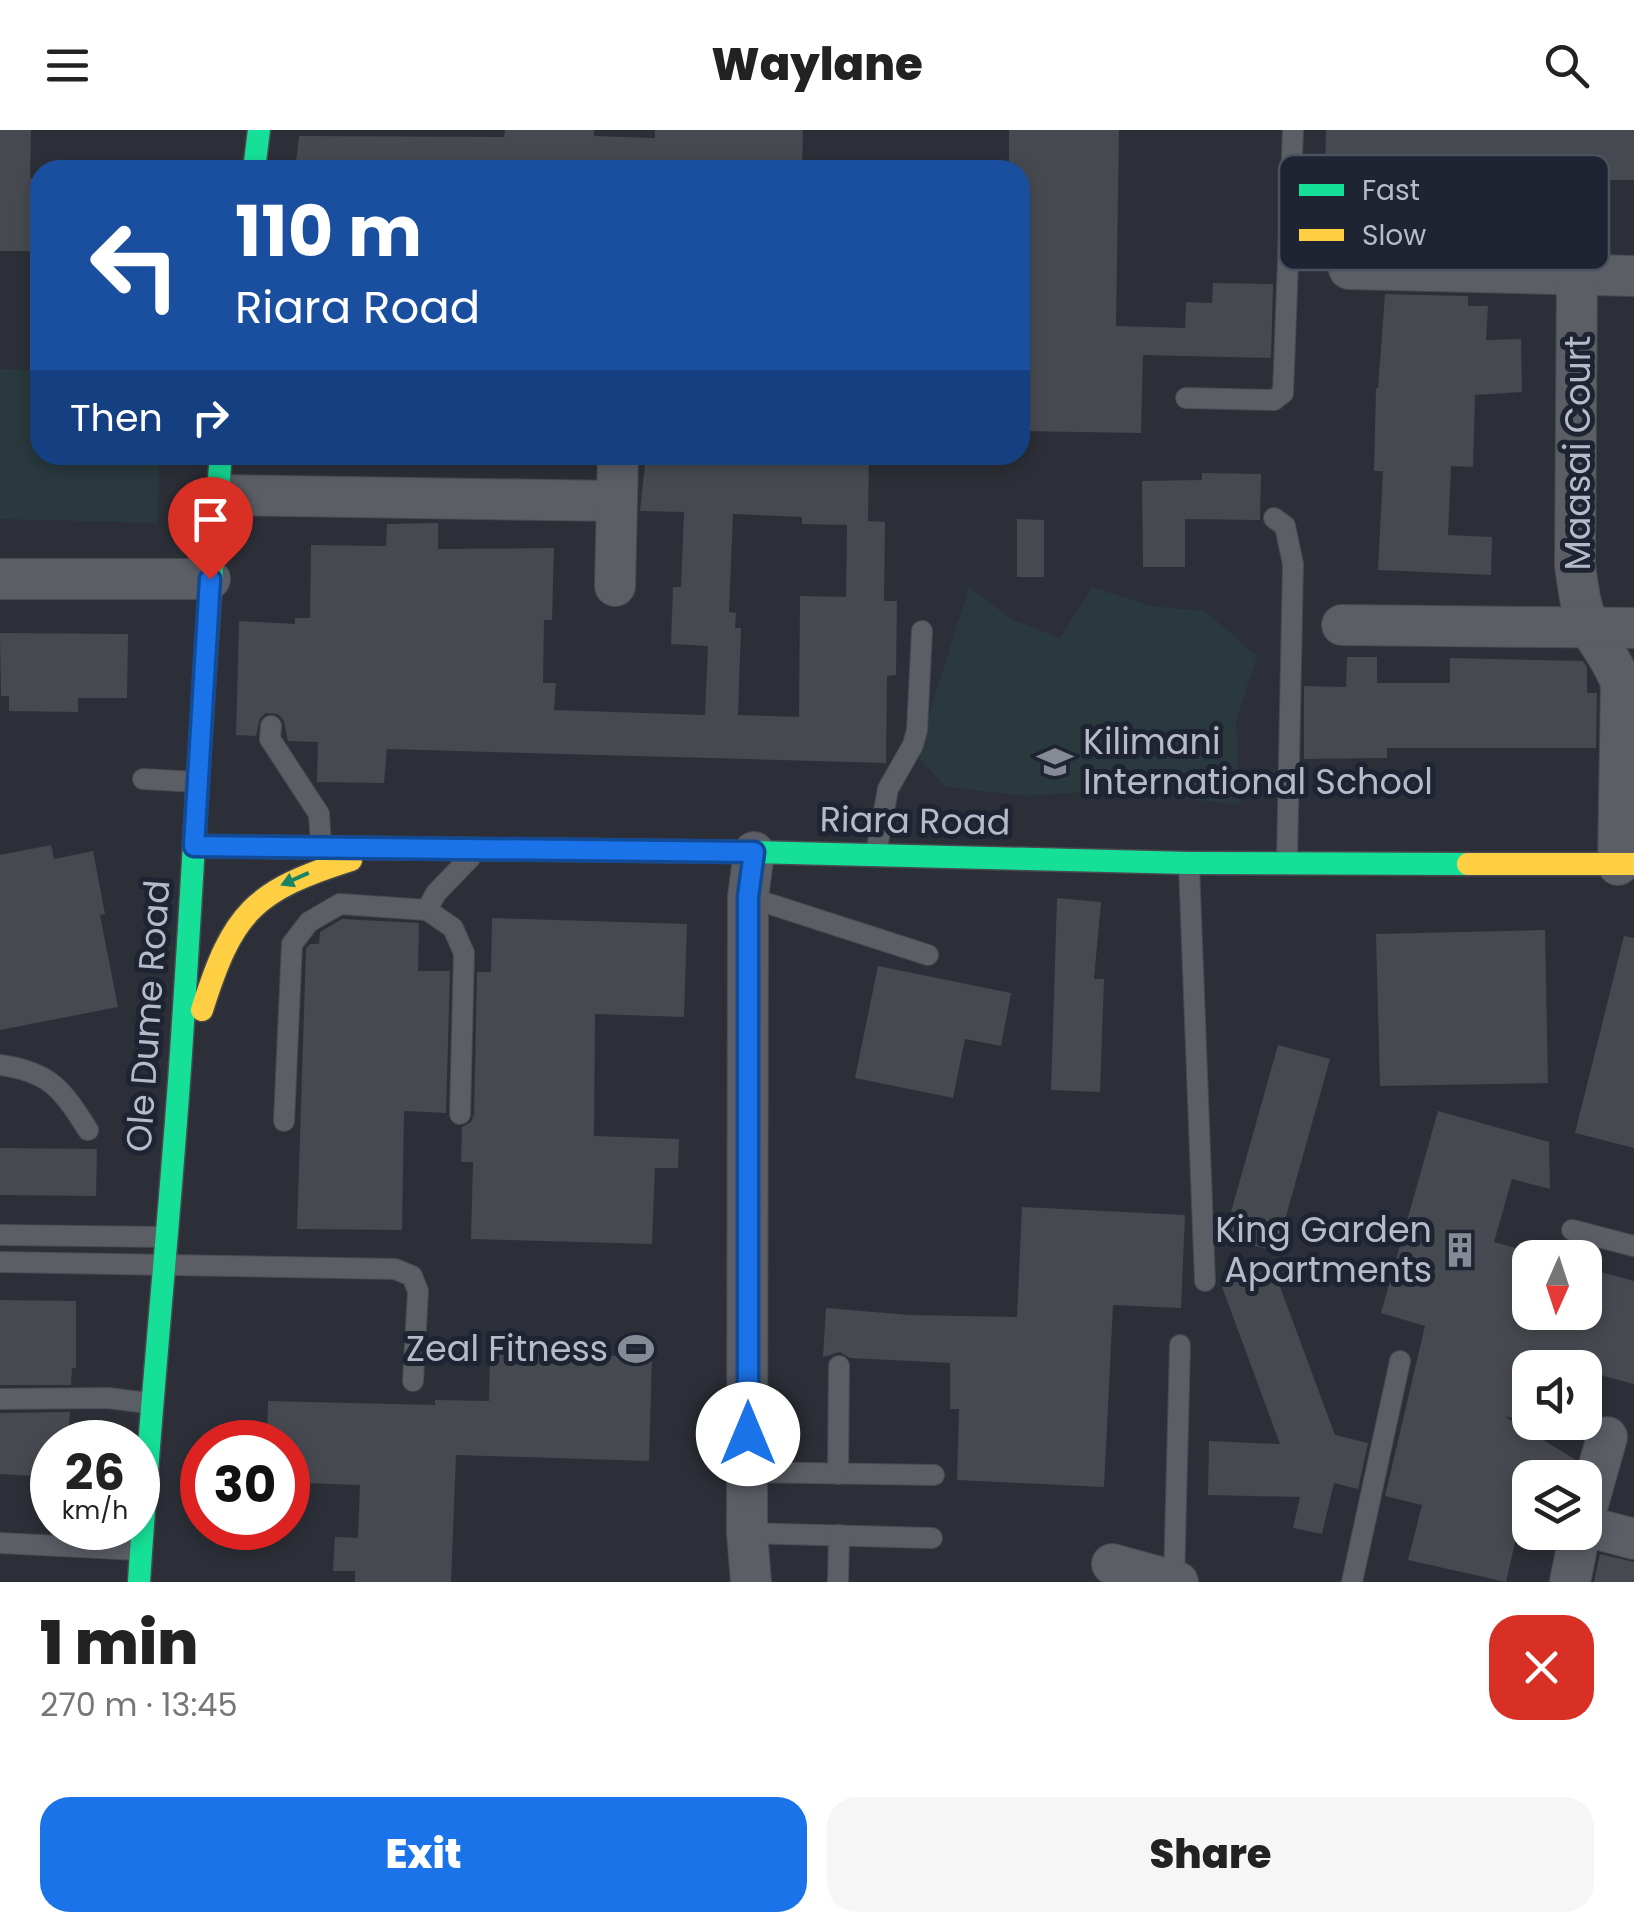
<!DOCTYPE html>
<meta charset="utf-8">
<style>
:root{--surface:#fff;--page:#f6f6f6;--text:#222;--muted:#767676;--accent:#1a73e8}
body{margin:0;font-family:Poppins,sans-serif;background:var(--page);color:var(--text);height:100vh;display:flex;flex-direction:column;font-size:38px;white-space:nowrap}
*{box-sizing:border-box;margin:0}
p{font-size:32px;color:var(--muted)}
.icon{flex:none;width:55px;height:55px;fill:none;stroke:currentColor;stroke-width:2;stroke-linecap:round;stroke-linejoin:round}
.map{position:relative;height:1452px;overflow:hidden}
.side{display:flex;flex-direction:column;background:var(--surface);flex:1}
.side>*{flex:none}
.top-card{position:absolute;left:30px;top:30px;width:1000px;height:305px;border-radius:30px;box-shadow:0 5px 15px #0003;background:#1a4fa0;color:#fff;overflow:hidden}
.needle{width:65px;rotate:183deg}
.buttons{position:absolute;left:1512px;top:1110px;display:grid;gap:20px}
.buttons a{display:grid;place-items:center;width:90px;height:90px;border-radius:20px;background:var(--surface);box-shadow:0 5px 15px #0003;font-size:50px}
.speed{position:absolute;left:30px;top:1290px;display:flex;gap:20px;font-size:50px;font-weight:700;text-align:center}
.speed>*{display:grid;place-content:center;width:130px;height:130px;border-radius:50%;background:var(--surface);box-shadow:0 5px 15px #0003;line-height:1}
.speed small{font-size:25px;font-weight:400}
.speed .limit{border:15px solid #d22;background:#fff;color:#111}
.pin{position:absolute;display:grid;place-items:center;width:85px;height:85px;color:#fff;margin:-102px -42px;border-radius:50% 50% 50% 0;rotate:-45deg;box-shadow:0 0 10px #0007}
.pin .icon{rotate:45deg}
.me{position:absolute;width:110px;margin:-55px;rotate:0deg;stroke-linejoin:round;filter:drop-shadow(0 0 8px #0008)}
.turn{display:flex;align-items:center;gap:35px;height:210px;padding:0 40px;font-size:45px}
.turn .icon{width:130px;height:130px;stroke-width:2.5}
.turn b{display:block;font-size:70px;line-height:85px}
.then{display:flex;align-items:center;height:95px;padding:0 40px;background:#0003;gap:20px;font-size:38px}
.round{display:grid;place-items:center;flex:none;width:105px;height:105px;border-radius:30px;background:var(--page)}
.headline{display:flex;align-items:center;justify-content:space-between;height:170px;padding:0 40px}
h1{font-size:60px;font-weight:800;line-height:75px}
.action{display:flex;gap:20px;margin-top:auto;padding:20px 40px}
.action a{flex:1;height:115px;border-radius:30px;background:var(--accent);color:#fff;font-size:40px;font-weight:800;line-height:115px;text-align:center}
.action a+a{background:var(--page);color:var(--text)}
header{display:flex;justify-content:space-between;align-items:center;height:130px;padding:0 40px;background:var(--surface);font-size:45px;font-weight:800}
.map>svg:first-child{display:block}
</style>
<header><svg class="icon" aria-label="menu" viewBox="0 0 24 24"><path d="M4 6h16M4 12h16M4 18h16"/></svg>Waylane<svg class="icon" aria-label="search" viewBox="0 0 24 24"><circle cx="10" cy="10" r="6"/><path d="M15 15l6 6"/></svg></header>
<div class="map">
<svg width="1634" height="1452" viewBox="0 0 1634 1452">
<rect width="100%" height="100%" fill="#2c2f37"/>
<g fill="#29393d">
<polygon points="0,239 40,240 40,325 159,325 158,393 0,389"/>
<polygon points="969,457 1013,490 1060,508 1092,457 1150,476 1205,481 1257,526 1236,591 1240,675 1112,660 1026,666 946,657 916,625"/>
</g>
<g fill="#46494f" fill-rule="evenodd">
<polygon points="0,0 31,0 30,48 40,48 40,121 0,121"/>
<polygon points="505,0 594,0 594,6 655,8 655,0 803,0 802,40 295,40 299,6 504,7"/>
<polygon points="1009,0 1119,0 1116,196 1185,198 1186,172 1212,173 1213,153 1273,154 1271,228 1143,225 1141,303 1020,301 1020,40 1009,40"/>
<polygon points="1326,0 1634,0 1634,50 1604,50 1608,80 1521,89 1520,113 1470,111 1470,118 1440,117 1442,81 1324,77"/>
<polygon points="1385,164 1468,166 1468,176 1488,176 1486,210 1521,209 1522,262 1475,265 1473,337 1451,336 1448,405 1492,407 1491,445 1378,440 1383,341 1374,341 1376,258 1378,258"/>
<path d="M 646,325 L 869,325 L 868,391 L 885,392 L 884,471 L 897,471 L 896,545 L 887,546 L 886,633 L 387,619 L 384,653 L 317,652 L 318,612 L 288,611 L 284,591 L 278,584 L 266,583 L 260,588 L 256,606 L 236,605 L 239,491 L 295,494 L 295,488 L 310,488 L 311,415 L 386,416 L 387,394 L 438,393 L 438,419 L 554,418 L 552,490 L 544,490 L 543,553 L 556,553 L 554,580 L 705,585 L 708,516 L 671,514 L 673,457 L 681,457 L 684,382 L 640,381 ZM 733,384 L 802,387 L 802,394 L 847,395 L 846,467 L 800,466 L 799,587 L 738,585 L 741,498 L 735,498 L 736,483 L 729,482 Z"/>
<polygon points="1202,343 1261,344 1260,390 1185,389 1185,437 1143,437 1142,351 1202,350"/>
<polygon points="1017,389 1044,390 1044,447 1017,447"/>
<polygon points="0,503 128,504 127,568 78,568 78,582 9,581 9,566 1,566"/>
<polygon points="1347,527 1377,527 1377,553 1450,553 1450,528 1583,531 1587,537 1587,563 1597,563 1596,618 1387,618 1387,628 1304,629 1304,556 1346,557"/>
<polygon points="51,715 54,729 93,721 105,784 100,785 118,877 0,900 0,725"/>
<polygon points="1057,768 1101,772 1094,849 1104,849 1100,962 1051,960"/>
<polygon points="492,788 687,794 684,887 595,884 594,1006 679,1009 678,1038 655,1038 652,1114 471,1109 473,1032 461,1032 462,997 471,992 474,984 477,842 491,842"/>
<polygon points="342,789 419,793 418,841 450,841 446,983 404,981 402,1100 297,1099 306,819 310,814 319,814 320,802"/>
<polygon points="1545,800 1548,953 1380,956 1376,804"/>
<polygon points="1624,806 1634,808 1634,1018 1575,1003"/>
<polygon points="878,836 1011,863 1001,916 965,909 953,968 855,948"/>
<polygon points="1278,915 1330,929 1276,1122 1224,1107"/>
<polygon points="1438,981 1549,1012 1550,1059 1512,1049 1494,1112 1530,1122 1530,1182 1585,1182 1585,1138 1634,1151 1634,1254 1585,1241 1585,1238 1530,1225 1530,1292 1504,1286 1576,1330 1571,1348 1530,1348 1506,1452 1408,1430 1422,1375 1385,1366 1425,1196 1381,1183"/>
<polygon points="0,1018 97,1019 96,1066 0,1065"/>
<polygon points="1022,1077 1185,1085 1181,1178 1113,1175 1104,1357 957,1350 959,1279 950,1279 950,1233 850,1228 840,1222 823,1227 826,1178 910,1185 1017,1187"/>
<polygon points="1273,1138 1335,1305 1368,1313 1358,1359 1334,1353 1322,1404 1293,1398 1300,1367 1208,1365 1209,1311 1280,1314 1222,1157"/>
<polygon points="0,1170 76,1171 76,1238 72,1238 71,1255 0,1255"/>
<polygon points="490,1222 652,1227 649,1331 456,1325 451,1452 355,1452 355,1441 333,1441 335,1407 358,1408 360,1355 304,1353 304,1338 288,1338 288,1312 267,1312 268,1271 435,1275 435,1270 489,1271"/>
<polygon points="70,1282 68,1312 52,1312 52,1347 0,1344 0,1283"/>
<polygon points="1600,1424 1634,1432 1634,1452 1594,1452"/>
</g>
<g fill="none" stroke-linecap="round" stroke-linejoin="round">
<defs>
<g id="lane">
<polyline points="1186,268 1274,270 1283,263 1293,0"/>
<polyline points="1274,388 1285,396 1293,434 1287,730"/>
<polyline points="271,596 270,609 319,684 321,714"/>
<polyline points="143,649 196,652"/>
<polyline points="876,723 888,659 913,615 917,600 922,501"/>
<polyline points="1189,735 1205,1151"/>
<polyline points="748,767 928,825"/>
<polyline points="427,780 436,763 470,728"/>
<path d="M 0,935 C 50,942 62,959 88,1000"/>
<polyline points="284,991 292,814 309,792 340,774 427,780 453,798 464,823 460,984"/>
<polyline points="1572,1100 1634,1116"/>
<polyline points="0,1105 165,1107"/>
<polyline points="0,1132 395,1139 412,1146 418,1161 413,1251"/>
<polyline points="0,1269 108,1268 148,1273"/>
<polyline points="748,1342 934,1345"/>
<polyline points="838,1344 839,1236"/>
<polyline points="747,1403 932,1408"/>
<polyline points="0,1413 138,1420"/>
<polyline points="1174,1451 1180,1215"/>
<polyline points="838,1452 839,1405"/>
<polyline points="1352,1452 1400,1231"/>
</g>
<g id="street">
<polyline points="1349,139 1634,146"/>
<path d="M 1577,146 L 1575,435 C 1578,456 1580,479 1590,498 C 1601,517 1613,531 1621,553 L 1618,735"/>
<polyline points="217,365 616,371"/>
<polyline points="0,449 210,449"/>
<polyline points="615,456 618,325"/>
<polyline points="1342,495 1634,498"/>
<polyline points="1585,1385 1607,1307"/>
<polyline points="1585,1396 1634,1409"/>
<polyline points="1112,1434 1178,1452"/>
<polyline points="751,1452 747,1403 748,767 754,722"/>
<polyline points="1570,1452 1580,1402"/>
</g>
<g id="fast">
<polyline points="254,40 259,0"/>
<polyline points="194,716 754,722 1189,733 1468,734"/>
<path d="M 139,1452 C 150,1280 168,1109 180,938 C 194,734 203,529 221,325"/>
</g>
<g id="slow">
<polyline points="1468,734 1634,734"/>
<path d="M 202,880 C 233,782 253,761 351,730"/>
</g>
</defs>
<use href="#lane" stroke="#484a50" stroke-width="22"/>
<use href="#street" stroke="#484a50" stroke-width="42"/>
<use href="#fast" stroke="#484a50" stroke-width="25"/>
<use href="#slow" stroke="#484a50" stroke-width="25"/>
<use href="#lane" stroke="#5b5e65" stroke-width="20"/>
<use href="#street" stroke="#5b5e65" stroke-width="40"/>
<use href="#fast" stroke="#16e098" stroke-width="22"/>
<use href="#slow" stroke="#ffcf43" stroke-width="22"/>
</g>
<defs><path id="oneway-solid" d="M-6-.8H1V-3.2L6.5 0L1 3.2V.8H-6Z" transform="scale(2.5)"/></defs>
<use fill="#1a8265" href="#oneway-solid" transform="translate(295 749) rotate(156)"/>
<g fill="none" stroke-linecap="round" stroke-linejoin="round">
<defs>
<polyline id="route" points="210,449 194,716 754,722 748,767 748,1304"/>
</defs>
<use href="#route" stroke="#114b97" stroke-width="25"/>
<use href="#route" stroke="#1a73e8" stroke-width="18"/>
</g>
<defs>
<symbol id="school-bare" viewBox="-9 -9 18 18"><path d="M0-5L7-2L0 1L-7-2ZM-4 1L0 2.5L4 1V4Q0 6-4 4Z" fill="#868a95" stroke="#1f2432" stroke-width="2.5" paint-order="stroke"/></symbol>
<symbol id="building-bare" viewBox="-9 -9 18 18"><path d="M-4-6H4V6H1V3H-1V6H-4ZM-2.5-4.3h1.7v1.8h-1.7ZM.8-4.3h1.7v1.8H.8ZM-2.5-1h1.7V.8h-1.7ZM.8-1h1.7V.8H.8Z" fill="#868a95" stroke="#1f2432" stroke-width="2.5" paint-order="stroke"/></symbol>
<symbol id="stadium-bare" viewBox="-9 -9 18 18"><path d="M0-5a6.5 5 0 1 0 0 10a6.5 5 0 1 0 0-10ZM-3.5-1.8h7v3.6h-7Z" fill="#868a95" stroke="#1f2432" stroke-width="2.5" paint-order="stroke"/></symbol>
</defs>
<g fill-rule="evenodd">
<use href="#school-bare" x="1030" y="607" width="50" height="50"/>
<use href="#building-bare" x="1435" y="1095" width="50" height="50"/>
<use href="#stadium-bare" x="611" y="1194" width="50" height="50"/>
</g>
<g text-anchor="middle" stroke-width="10" stroke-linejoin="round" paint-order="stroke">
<g font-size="35" fill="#b6bbc7" stroke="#1f2432">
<text transform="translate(1578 323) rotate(-90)" y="12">Maasai Court</text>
<text transform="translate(915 691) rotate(1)" y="12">Riara Road</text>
<text transform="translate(148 886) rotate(-86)" y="12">Ole Dume Road</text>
</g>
<g font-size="35" fill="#b6bbc7" stroke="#1f2432" text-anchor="end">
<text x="1083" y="624" text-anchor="start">Kilimani<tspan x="1083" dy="40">International School</tspan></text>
<text x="1432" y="1112">King Garden<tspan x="1432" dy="40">Apartments</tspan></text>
<text x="608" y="1231">Zeal Fitness</text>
</g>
</g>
<rect x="1279" y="25" width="330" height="115" rx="15" fill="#1f2432" stroke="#4c515f" stroke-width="2.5"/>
<rect x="1299" y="54" width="45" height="12" fill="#16e098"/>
<rect x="1299" y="99" width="45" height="12" fill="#ffcf43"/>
<g font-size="28" fill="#b6bbc7">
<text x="1362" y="70">Fast</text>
<text x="1362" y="115">Slow</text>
</g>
</svg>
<div class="buttons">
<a><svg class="needle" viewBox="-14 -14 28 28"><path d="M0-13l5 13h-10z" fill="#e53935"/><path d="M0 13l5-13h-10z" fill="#767676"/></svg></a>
<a><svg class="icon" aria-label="sound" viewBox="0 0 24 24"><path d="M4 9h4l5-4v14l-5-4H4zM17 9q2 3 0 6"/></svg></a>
<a><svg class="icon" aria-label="layers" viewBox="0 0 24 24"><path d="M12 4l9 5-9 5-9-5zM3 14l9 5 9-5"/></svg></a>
</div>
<div class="speed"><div>26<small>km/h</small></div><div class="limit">30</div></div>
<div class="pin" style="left:210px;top:449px;background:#d93025"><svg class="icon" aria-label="arrive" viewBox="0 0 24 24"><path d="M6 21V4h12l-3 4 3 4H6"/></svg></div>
<svg class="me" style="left:748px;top:1304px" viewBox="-20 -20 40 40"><circle r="19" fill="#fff"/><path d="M0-13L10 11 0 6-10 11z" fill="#1a73e8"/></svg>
<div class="top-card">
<div class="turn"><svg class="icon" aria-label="left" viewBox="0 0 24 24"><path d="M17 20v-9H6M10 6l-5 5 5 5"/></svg><div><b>110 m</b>Riara Road</div></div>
<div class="then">Then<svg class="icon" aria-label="right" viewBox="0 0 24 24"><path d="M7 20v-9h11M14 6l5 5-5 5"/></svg></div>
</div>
</div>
<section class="side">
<div class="headline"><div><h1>1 min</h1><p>270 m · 13:45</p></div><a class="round" style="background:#d93025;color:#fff"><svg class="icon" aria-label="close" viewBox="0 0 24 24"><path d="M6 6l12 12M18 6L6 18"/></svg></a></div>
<div class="action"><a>Exit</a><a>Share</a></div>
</section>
